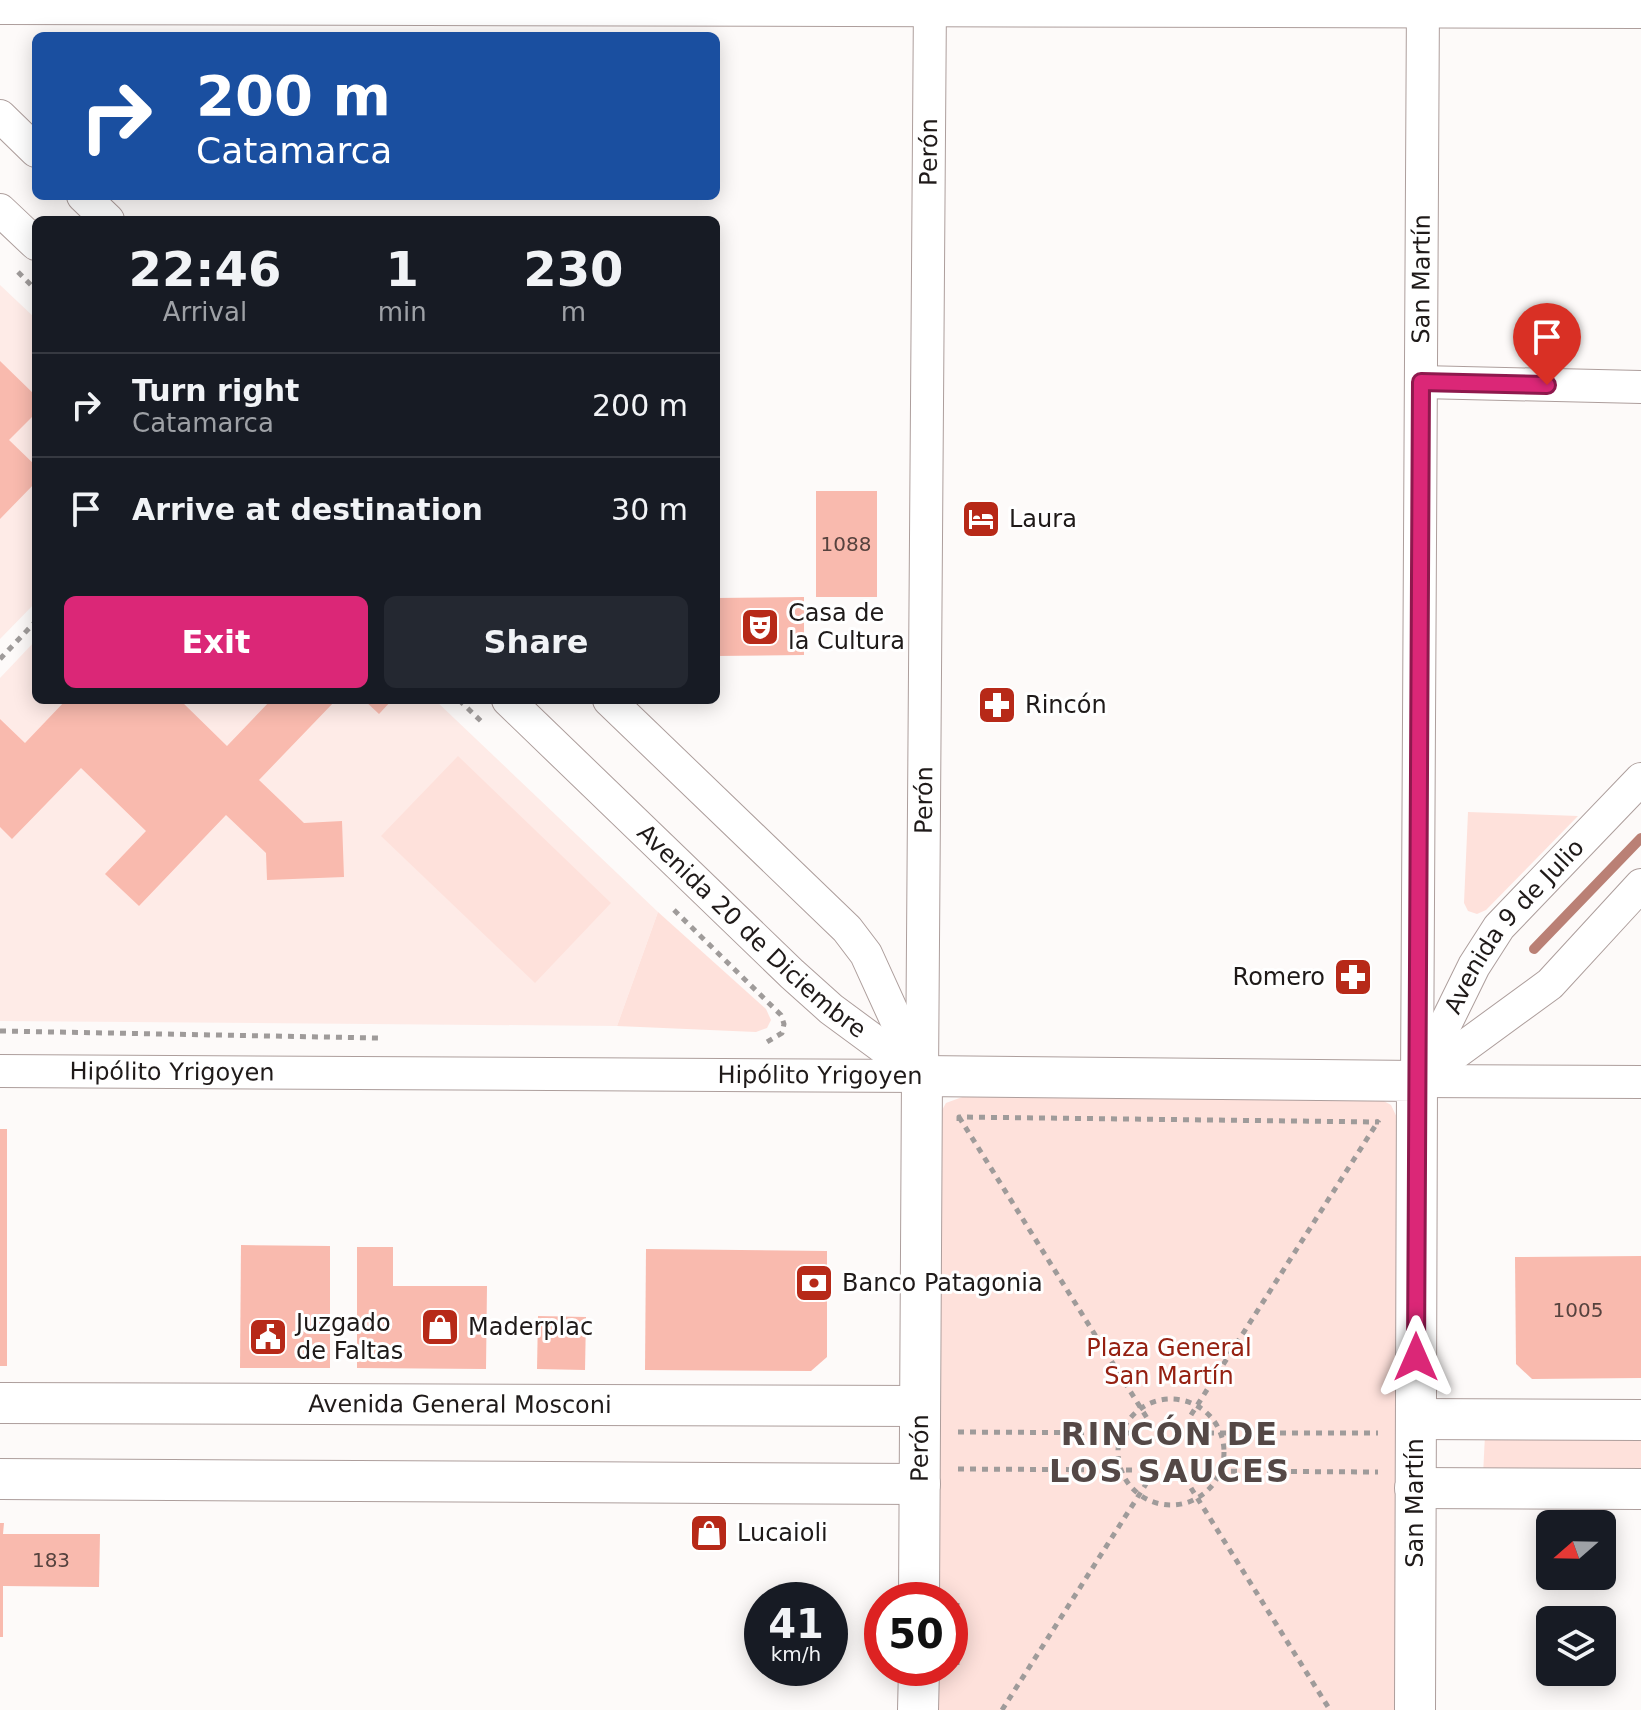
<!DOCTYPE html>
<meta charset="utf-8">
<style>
:root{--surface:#171b24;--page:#242831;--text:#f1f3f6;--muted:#9ea1a6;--line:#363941;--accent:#db2777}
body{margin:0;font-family:"DejaVu Sans",sans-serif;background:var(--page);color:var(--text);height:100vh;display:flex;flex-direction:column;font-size:30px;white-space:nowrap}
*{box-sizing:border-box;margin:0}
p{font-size:26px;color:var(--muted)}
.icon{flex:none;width:44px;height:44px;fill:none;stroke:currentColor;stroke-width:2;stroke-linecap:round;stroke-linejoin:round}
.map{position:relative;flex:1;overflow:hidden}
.sheet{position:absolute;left:32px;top:216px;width:688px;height:488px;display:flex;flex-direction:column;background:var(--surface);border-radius:12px;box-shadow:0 4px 20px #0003}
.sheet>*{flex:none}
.hud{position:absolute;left:32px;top:32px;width:688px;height:168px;border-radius:12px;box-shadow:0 4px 20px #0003;background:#1a4fa0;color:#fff;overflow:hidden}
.needle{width:52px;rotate:250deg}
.tools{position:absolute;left:1536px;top:1510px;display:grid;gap:16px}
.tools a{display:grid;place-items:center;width:80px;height:80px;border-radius:12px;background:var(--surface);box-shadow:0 4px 20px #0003;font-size:40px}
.speed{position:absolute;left:744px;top:1582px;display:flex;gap:16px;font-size:40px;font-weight:700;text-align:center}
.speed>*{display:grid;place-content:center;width:104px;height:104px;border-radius:50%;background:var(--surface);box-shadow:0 4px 20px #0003;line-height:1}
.speed small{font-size:20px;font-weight:400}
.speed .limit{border:12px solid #d22;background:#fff;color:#111}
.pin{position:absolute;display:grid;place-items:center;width:68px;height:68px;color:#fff;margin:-82px -34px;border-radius:50% 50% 50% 0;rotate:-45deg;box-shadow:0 0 8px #0007}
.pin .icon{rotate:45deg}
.me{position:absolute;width:88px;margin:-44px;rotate:0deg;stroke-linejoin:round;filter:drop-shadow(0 0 6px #0008)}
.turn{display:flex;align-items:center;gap:28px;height:168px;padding:0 32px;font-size:36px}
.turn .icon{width:104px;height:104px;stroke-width:2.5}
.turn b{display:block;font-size:56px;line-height:68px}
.eta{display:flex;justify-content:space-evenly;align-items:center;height:136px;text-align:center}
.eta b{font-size:48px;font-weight:700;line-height:56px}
.cta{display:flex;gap:16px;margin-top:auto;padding:16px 32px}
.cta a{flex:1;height:92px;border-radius:12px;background:var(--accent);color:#fff;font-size:32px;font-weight:700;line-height:92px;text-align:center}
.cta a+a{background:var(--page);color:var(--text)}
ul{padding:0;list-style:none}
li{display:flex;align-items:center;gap:24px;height:104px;padding:0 32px;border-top:2px solid var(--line)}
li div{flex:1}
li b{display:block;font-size:30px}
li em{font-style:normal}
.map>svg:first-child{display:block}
</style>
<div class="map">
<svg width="1641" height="1710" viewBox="0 0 1641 1710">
<rect width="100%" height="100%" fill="#fdfaf9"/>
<g fill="#feebe7">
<polygon points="0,285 36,319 36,602 0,639"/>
<polygon points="36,640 36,700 435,700 658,912 617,1026 0,1021 0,678"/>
</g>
<g fill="#fee1db">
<polygon points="458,756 611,903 535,983 381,836"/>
<polygon points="1468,812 1578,816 1486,910 1477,914 1468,911 1464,903"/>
<polygon points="658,912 766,1009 771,1020 767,1028 756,1032 617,1026"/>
<polygon points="965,1096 1382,1100 1391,1105 1400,1124 1398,1710 938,1710 938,1668 950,1668 950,1600 938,1600 941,1112 946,1103"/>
<polygon points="1641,1434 1641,1475 1483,1475 1485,1435"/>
</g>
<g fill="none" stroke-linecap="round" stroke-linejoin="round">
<polyline stroke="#ba8075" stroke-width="10" points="1534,949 1641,838"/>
</g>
<g fill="#f9baae">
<polygon points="0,361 36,396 36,413 9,440 36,466 36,482 0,519"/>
<rect x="816" y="491" width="61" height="106"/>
<polygon points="804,597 804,655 716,656 716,598"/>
<polygon points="66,700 180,700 227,746 271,700 336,700 259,780 304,823 342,821 344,877 267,880 266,853 226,815 139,906 105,874 146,831 81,768 12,839 0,827 0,719 25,743"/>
<polygon points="364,700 392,700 379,714"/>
<rect x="0" y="1129" width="7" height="237"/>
<polygon points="241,1245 330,1246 330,1368 240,1368"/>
<polygon points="357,1247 393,1247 393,1286 487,1286 486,1369 357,1368"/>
<polygon points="646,1249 827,1251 827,1357 811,1371 645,1370"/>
<polygon points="1641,1256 1641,1378 1532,1379 1516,1364 1515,1257"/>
<polygon points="538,1316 586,1317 585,1370 537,1369"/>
<polygon points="0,1523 4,1523 3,1534 100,1534 99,1587 3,1586 3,1637 0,1637"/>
</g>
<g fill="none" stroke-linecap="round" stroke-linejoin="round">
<defs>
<g id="minor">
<polyline points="0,8 1641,12"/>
<polyline points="0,116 36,151"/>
<polyline points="83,196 108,220"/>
<polyline points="0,210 36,244"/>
<polyline points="1421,382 1641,387"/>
<path id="s1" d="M 508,700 L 792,974 L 831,1009 L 922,1076"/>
<polyline points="609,700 847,929 866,954 917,1066"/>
<path id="s2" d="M 0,1071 L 922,1076"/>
<path id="s3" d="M 1421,1074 L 1474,966 L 1499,927 L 1641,779"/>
<path id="s4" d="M 922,1076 L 930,0"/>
<polyline points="1420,1079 1550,984 1641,885"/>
<path id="s5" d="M 1417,1081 L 1423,0"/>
<polyline points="1417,1081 1641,1082"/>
</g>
<g id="major">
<path id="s6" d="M 0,1403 L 920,1406"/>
<polyline points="1416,1419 1641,1420"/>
<polyline points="0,1479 920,1484"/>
<polyline points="1415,1488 1641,1489"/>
<path id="s7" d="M 919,1600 L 922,1076 L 1417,1081 L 1415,1710"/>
<polyline points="918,1710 919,1668"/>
</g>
</defs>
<use href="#minor" stroke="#ad9e9c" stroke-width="34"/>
<use href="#major" stroke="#ad9e9c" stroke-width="42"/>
<g stroke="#9f9b9a" stroke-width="5" stroke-dasharray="6 6" stroke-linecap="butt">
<polyline points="18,272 36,290"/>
<polyline points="0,659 36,621"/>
<polyline points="459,700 484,724"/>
<polyline points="674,910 781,1015 784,1024 782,1033 767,1042"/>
<polyline points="0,1031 378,1038"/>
<polyline points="959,1117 1147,1418"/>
<polyline points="959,1121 959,1117 1379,1122"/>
<circle cx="1171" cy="1452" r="53"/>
<polyline points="1191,1415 1379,1120"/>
<polyline points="958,1432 1135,1433"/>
<polyline points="1208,1433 1378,1433"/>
<polyline points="958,1469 1135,1470"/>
<polyline points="1207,1471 1378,1472"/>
<polyline points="1191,1488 1330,1710"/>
<polyline points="957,1665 957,1603"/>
<polyline points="1002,1710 1146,1484"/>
</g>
<use href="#minor" stroke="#fff" stroke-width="32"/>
<use href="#major" stroke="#fff" stroke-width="40"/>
</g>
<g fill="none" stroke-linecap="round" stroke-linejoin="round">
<defs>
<polyline id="route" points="1416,1357 1421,382 1547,385"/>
</defs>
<use href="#route" stroke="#8e194d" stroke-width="20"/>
<use href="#route" stroke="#db2777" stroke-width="14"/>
</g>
<defs>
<symbol id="hotel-square" viewBox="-11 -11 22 22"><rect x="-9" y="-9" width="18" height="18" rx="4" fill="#b72918" stroke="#fff"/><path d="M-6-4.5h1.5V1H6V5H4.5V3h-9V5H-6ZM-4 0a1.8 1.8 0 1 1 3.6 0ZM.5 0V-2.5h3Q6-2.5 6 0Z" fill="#fff"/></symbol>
<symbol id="theatre-square" viewBox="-11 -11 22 22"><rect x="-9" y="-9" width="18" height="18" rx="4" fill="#b72918" stroke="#fff"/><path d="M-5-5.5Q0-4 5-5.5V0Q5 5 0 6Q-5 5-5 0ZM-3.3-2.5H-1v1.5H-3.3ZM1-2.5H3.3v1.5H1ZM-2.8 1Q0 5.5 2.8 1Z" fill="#fff"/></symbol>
<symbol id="pharmacy-square" viewBox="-11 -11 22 22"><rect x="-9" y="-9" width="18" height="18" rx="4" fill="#b72918" stroke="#fff"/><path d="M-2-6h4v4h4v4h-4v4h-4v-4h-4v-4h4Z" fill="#fff"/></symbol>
<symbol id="bank-square" viewBox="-11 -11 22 22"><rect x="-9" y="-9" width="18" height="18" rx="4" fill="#b72918" stroke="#fff"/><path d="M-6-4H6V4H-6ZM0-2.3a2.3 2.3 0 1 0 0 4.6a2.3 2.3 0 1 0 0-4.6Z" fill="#fff"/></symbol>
<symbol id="shop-square" viewBox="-11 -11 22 22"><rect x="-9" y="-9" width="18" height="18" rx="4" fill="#b72918" stroke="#fff"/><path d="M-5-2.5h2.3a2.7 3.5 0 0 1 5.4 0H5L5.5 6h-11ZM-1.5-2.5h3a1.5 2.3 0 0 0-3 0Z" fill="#fff"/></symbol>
<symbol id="civic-square" viewBox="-11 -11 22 22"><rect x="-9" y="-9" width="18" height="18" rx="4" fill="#b72918" stroke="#fff"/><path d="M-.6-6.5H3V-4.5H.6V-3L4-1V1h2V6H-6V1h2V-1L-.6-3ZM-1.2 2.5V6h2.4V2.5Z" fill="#fff"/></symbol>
</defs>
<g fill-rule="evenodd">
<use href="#hotel-square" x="959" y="497" width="44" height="44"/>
<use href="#theatre-square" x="738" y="605" width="44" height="44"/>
<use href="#pharmacy-square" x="975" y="683" width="44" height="44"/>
<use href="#pharmacy-square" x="1331" y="955" width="44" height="44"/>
<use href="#bank-square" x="792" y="1261" width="44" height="44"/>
<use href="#shop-square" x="418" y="1305" width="44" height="44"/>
<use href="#civic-square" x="246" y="1315" width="44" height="44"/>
<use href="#shop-square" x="687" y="1511" width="44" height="44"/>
</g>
<g text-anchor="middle" stroke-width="6" stroke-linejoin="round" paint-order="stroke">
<g font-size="20" fill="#56423e">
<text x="846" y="551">1088</text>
<text x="1578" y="1317">1005</text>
<text x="51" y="1567">183</text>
</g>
<g font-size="24" fill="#1f1a19" stroke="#fff">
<text dy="8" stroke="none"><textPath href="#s4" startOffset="924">Perón</textPath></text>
<text dy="8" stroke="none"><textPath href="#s5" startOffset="802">San Martín</textPath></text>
<text dy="8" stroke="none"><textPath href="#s4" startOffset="276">Perón</textPath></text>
<text dy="8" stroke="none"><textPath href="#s3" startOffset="176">Avenida 9 de Julio</textPath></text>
<text dy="8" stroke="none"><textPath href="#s1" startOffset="336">Avenida 20 de Diciembre</textPath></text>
<text dy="8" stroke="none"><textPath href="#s2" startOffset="172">Hipólito Yrigoyen</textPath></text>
<text dy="8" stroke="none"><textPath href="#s2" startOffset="820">Hipólito Yrigoyen</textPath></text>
<text dy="8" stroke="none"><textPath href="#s6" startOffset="460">Avenida General Mosconi</textPath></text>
<text dy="8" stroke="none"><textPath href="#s7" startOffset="152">Perón</textPath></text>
<text transform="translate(1415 1503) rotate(-90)" y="8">San Martín</text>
</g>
<g font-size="24" fill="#1f1a19" stroke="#fff" text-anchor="start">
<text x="1009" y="527">Laura</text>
<text x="788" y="621">Casa de<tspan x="788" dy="28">la Cultura</tspan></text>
<text x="1025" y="713">Rincón</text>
<text x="1325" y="985" text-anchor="end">Romero</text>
<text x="842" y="1291">Banco Patagonia</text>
<text x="296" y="1331">Juzgado<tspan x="296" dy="28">de Faltas</tspan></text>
<text x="468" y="1335">Maderplac</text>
<text x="737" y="1541">Lucaioli</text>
</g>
<g font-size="24" fill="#952011" stroke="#fff">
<text x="1169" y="1356">Plaza General<tspan x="1169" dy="28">San Martín</tspan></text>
</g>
<g font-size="32" font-weight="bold" letter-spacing="2" fill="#544846" stroke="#fff">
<text x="1170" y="1445">RINCÓN DE<tspan x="1170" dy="37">LOS SAUCES</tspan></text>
</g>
</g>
</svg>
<div class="tools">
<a><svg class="needle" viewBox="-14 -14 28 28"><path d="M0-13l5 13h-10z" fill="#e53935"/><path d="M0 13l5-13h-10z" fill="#9ea1a6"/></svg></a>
<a><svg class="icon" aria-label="layers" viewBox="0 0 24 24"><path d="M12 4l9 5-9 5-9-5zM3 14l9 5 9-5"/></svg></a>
</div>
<div class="speed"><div>41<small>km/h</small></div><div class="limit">50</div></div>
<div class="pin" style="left:1547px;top:385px;background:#d93025"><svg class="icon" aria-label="arrive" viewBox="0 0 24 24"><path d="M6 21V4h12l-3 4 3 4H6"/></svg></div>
<svg class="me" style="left:1416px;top:1357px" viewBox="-20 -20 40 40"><path d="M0-17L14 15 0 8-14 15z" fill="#db2777" stroke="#fff" stroke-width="4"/></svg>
<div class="hud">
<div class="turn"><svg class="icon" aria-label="right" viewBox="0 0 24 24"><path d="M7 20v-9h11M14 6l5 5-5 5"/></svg><div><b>200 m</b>Catamarca</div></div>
</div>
<section class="sheet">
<div class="eta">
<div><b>22:46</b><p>Arrival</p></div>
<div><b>1</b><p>min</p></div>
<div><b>230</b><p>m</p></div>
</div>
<ul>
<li><svg class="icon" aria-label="right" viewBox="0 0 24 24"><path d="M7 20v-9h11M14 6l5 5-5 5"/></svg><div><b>Turn right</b><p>Catamarca</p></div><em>200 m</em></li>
<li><svg class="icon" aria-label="arrive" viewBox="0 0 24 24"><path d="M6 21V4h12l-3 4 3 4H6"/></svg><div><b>Arrive at destination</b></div><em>30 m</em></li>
</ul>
<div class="cta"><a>Exit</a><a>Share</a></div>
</section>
</div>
